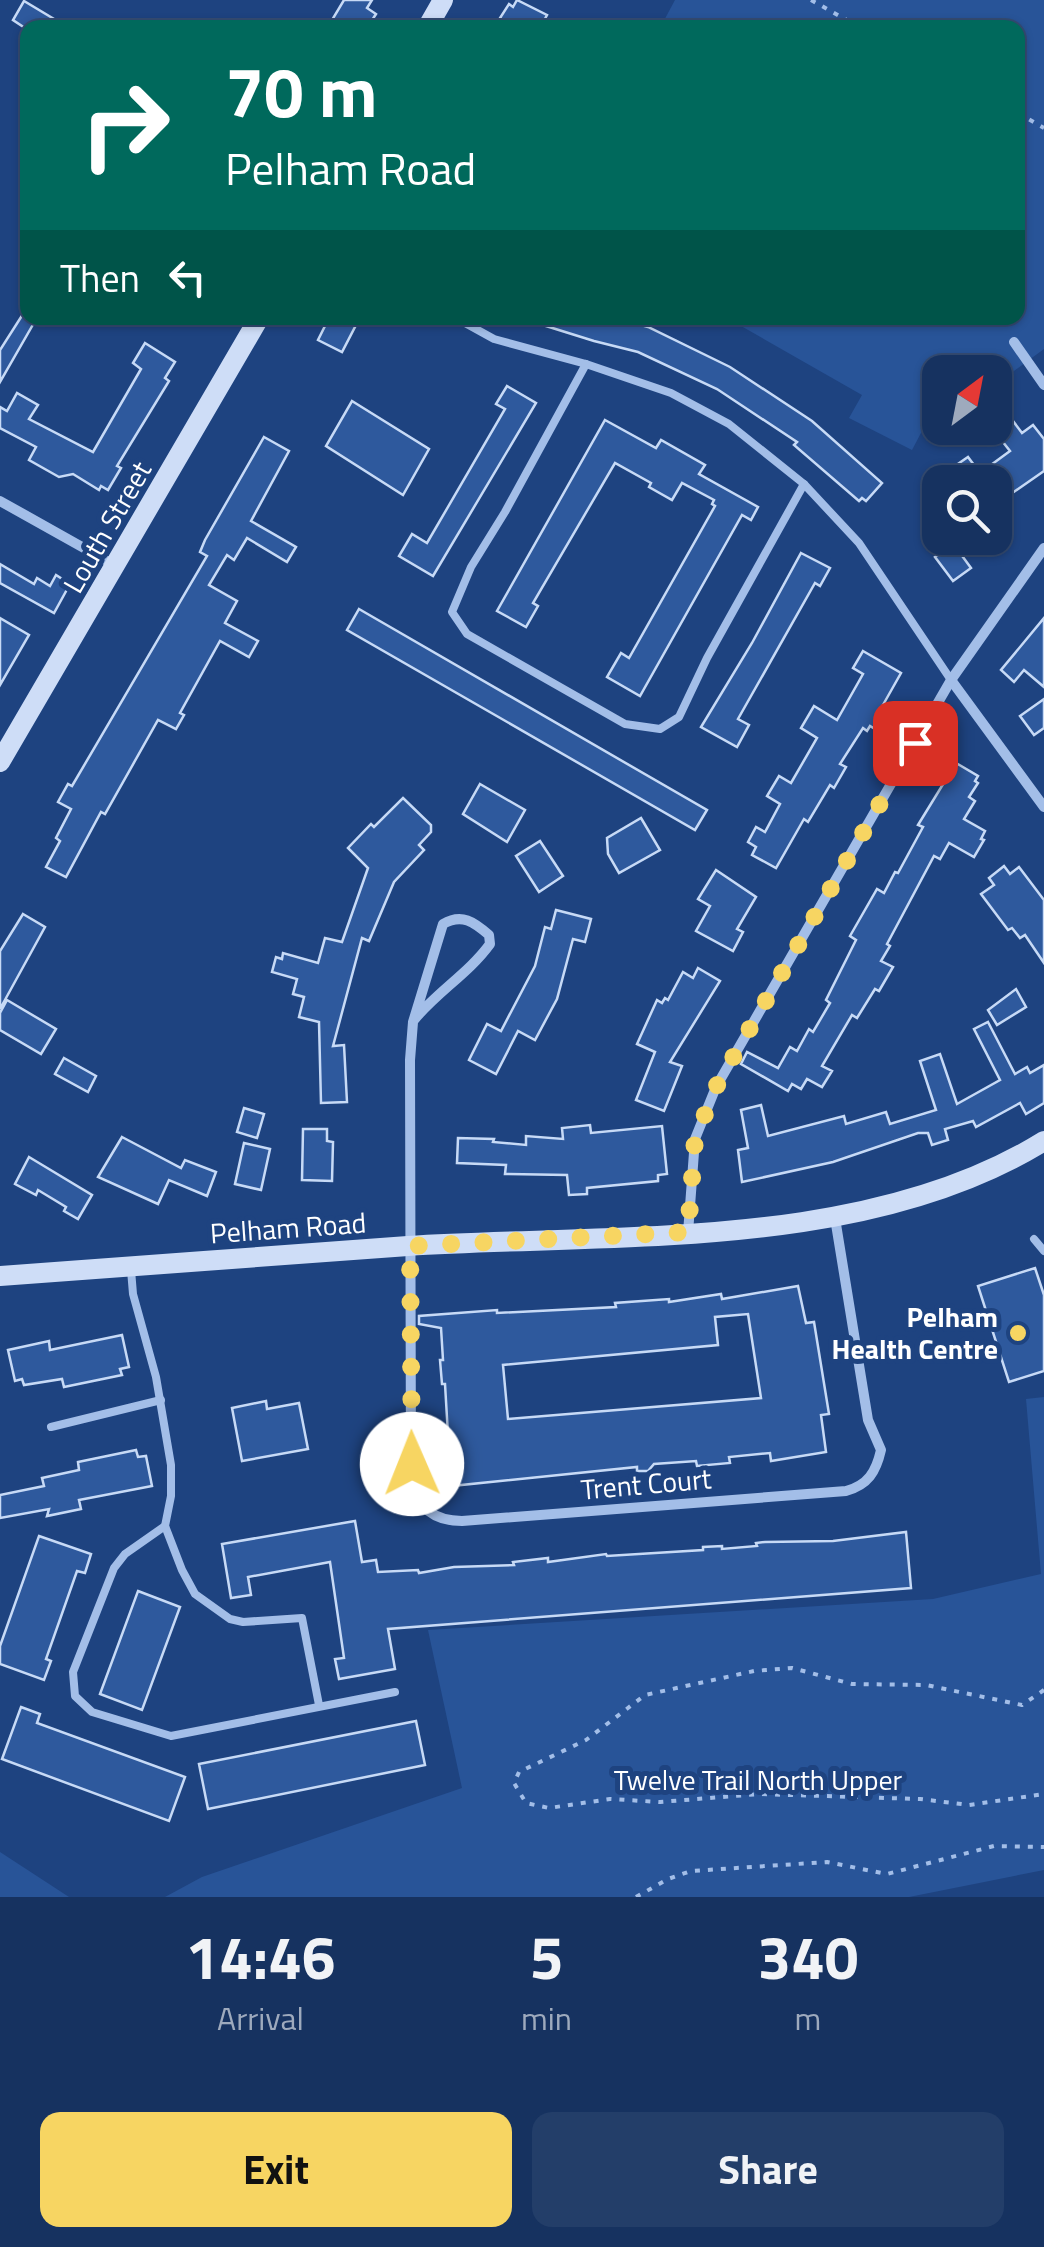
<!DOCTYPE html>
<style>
:root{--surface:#163260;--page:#233e69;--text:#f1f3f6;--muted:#9eaabd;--line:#354d75;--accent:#f7d562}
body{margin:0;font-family:"Titillium Web",sans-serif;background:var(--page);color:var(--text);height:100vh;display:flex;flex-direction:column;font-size:38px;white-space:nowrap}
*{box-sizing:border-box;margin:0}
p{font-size:32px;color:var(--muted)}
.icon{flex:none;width:55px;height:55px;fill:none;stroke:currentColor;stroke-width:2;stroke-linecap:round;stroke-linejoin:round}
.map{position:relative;height:1897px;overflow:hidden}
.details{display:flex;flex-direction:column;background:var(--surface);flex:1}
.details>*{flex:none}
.banner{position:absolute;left:20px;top:20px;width:1005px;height:305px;border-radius:20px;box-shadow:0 2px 8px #0004,0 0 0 2px var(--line);background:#00695c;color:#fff;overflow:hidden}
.needle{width:65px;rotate:32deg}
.fabs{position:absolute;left:922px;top:355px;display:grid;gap:20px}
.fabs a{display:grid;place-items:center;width:90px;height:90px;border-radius:20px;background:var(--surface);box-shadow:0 2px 8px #0004,0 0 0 2px var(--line);font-size:50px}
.pin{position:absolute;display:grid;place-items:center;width:85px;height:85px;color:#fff;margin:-42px;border-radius:20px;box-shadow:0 5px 15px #0006}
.me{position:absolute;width:110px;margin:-55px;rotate:359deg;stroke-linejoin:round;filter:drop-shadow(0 0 8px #0008)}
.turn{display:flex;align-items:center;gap:35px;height:210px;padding:0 40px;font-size:45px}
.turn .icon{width:130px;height:130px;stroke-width:2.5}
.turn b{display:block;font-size:70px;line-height:85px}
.then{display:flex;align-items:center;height:95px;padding:0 40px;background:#0003;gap:20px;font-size:38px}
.eta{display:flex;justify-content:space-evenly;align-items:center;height:170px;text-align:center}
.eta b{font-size:60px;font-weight:700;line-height:70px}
.cta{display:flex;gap:20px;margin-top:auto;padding:20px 40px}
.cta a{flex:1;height:115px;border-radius:20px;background:var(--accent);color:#111;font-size:40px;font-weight:700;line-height:115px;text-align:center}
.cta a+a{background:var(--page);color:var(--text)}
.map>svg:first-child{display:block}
</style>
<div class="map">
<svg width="1044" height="1897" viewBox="0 0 1044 1897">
<rect width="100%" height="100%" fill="#1e4380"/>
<g fill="#285498">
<polygon points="675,0 1044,0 1044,349 995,385 995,372 940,372 940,424 927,433 922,431 912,450 849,418 862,395 727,318 1018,318 1018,28 660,28"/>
<polygon points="1044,1397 1044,1870 909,1897 165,1897 202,1877 462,1788 428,1630 933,1599 1041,1574 1026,1399"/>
<polygon points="0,1852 69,1897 0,1897"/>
</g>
<g fill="#2e599d" stroke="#c7daf6" stroke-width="2.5" fill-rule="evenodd">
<polygon points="344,0 372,0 367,8 376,14 367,28 345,28 332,20"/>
<polygon points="517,0 547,15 540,28 517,28 500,18 509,4 513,7"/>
<polygon points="24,1 69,28 25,28 13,20"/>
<polygon points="23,314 35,321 0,382 0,350"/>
<polygon points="329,318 341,318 356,325 342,352 318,340"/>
<polygon points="530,318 617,318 648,327 730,367 812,421 882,483 866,501 862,498 859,501 794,445 797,442 717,389 638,352 594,341 530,321"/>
<polygon points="145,343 175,362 165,378 169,381 117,466 121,468 108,490 101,486 99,490 73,474 59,477 29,460 36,447 0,428 0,407 7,411 17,393 38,405 29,419 93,452 141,369 133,363"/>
<polygon points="507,386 536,403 433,576 399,556 412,534 427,543 505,409 496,404"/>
<polygon points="995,397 1022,433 1033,425 1044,439 1044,471 995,505 995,482 962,482 952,468 968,457 980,473 1010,451 995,432"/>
<polygon points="352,401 429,449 403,495 326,446"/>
<polygon points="605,420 656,448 661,440 705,465 699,474 758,507 751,520 742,515 640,696 607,677 621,653 629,658 715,506 712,504 714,500 682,483 672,500 649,487 651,483 615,463 533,603 538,606 526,627 497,611"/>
<polygon points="264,437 289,451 251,521 296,547 287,562 247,538 234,560 227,555 209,585 237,601 225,623 258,641 249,657 220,641 180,713 184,715 176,729 158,720 105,814 101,812 66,877 46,867 60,841 56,838 71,809 58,802 68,784 72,786 207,556 200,552 205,540"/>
<polygon points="935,538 980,538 960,553 971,568 953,581 935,557 945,550"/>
<polygon points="801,553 830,568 820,586 815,583 738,719 749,725 737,747 701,727 752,643"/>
<polygon points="0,564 34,584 37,578 50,586 56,575 70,584 54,613 0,583"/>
<polygon points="359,609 707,810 695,830 347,630"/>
<polygon points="0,618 29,635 0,685"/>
<polygon points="1044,618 1044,687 1024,670 1014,682 1001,670"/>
<polygon points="863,651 901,673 879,712 884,714 875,729 870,726 867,731 863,728 840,764 846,767 834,788 830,785 808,822 804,819 776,868 752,855 756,847 748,842 756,827 765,832 780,804 767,796 779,776 791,783 817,738 801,728 814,706 837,720 863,674 853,668"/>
<polygon points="1044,699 1044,728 1034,735 1020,716"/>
<polygon points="956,763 978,776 975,781 978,783 969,797 975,801 964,819 985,831 981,839 984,840 974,857 949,843 940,859 934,856 887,944 890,946 881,961 893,967 879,991 875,989 857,1018 852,1015 822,1066 832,1071 822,1087 807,1079 801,1089 792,1084 788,1091 741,1064 747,1052 778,1068 790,1047 797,1051 809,1029 813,1032 830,1003 826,1000 856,940 850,936 877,889 884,893 895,872 898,873 923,827 918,825"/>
<polygon points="480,784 525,810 507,842 463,814"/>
<polygon points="403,798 431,825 431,832 419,845 424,850 394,882 369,941 362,938 333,1046 344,1045 347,1102 321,1103 319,1022 299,1017 304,997 293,994 297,979 272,972 276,957 282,959 283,953 318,963 325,938 342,942 368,868 348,848 371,824 374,827"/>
<polygon points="641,818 660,850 619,873 608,854 607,838"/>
<polygon points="540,841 563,876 539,892 516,856"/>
<polygon points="1004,866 1010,874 1019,867 1044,900 1044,963 1025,935 1020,938 1012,928 1008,930 981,894 994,885 989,878"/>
<polygon points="716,870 756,897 737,929 743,932 733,951 696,931 710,906 698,899"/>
<polygon points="556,910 591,919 585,942 573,939 557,999 535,1040 518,1031 496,1074 469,1060 487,1024 501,1031 535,966 545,927 551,929"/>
<polygon points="23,914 45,927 0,1009 0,951"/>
<polygon points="698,968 720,981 670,1062 682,1066 664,1111 636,1100 655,1052 637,1044 657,1000 662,1003 665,998 668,1000 683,972 693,978"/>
<polygon points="1016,989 1026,1007 997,1025 988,1010"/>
<polygon points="7,1000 56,1029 41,1054 0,1030 0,1013"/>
<polygon points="988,1022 1015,1074 1027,1067 1030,1073 1044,1065 1044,1103 1026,1114 1020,1103 976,1127 973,1121 945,1129 948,1140 932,1145 928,1133 918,1133 833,1162 742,1182 738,1150 748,1148 741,1110 761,1105 768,1136 844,1116 846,1124 886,1112 890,1124 936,1110 920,1061 940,1054 957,1104 1000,1080 974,1029"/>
<polygon points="64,1058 96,1076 88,1092 55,1074"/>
<polygon points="244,1108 264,1114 257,1138 237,1132"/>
<polygon points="590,1125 591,1133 662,1126 667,1174 658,1175 658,1181 587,1188 587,1194 569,1195 567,1175 505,1174 506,1165 457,1163 458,1138 494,1139 493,1142 526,1145 526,1136 563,1139 562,1128"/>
<polygon points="303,1129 327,1129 327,1141 333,1142 332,1181 302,1180"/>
<polygon points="122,1137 181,1168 185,1160 216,1172 207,1196 169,1180 158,1204 98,1177"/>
<polygon points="244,1143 270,1149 261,1190 235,1184"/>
<polygon points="29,1157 92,1195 78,1219 64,1211 66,1207 38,1190 36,1195 15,1184"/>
<polygon points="1035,1268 1044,1295 1044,1371 1009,1382 978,1286"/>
<path d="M 798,1286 L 806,1323 L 814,1322 L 829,1414 L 821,1415 L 826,1452 L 771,1461 L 770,1453 L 729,1457 L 730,1463 L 697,1466 L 696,1461 L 654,1464 L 648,1471 L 637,1471 L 637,1467 L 451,1486 L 445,1384 L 442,1384 L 440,1360 L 443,1360 L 441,1328 L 419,1324 L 419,1316 L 497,1310 L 497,1313 L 616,1307 L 615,1303 L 669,1299 L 669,1302 L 721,1294 L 722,1299 ZM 748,1314 L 761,1398 L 508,1419 L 503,1365 L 718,1345 L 715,1317 Z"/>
<polygon points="122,1335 129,1367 120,1369 122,1375 64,1387 62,1379 24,1385 22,1379 15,1381 8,1350 49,1341 50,1350"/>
<polygon points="266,1401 267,1409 299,1403 308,1449 242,1461 232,1408"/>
<polygon points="136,1450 138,1457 146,1456 152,1486 79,1500 81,1509 47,1516 49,1509 0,1518 0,1495 44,1486 42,1478 79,1470 78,1462"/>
<polygon points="355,1521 362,1562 376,1560 378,1572 418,1570 419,1573 454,1567 514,1565 513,1562 548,1558 548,1562 606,1554 607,1556 703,1550 703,1547 722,1546 722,1549 757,1546 756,1543 765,1542 833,1541 906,1532 911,1588 388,1629 395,1669 339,1679 335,1659 344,1658 330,1562 248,1577 251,1595 231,1598 222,1544"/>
<polygon points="39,1536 91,1554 85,1573 77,1571 46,1659 51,1661 44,1680 0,1664 0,1646"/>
<polygon points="138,1591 180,1607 142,1710 100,1694"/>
<polygon points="21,1707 40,1714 37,1723 185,1777 169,1821 2,1759"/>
<polygon points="416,1721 425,1765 208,1809 199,1764"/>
</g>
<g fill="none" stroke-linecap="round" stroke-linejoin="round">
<g stroke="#a3bee8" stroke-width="4" stroke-dasharray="5 8" stroke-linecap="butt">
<polyline points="811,0 861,28"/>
<polyline points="1018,113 1044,128"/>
<polyline points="1044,1690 1022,1705 926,1685 852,1684 792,1668 754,1671 645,1695 586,1740 519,1772 514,1783 526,1803 549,1808 610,1799 660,1802 759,1794 920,1799 969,1805 1044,1794"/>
<polyline points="636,1897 668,1879 691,1871 827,1862 887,1874 994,1846 1044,1847"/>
</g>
<g stroke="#a3bee8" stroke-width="8">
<polyline points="456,318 494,339 586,364 671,393 729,424 804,484 859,543 951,680"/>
<polyline points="586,364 505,512 471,567 452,612 467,634 625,724 660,729 679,717 707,658 804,484"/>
<polyline points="1034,1239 1044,1251"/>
<polyline points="131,1270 133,1294 156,1377 171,1465 171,1496 165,1526 182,1570 195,1594 230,1619 243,1622 302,1618 319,1705"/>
<polyline points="51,1427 161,1400"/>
<polyline points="165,1526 125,1554 114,1568 73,1672 75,1696 92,1712 171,1736 395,1692"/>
</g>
<g stroke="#a3bee8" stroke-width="10">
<polyline points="1014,342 1044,385"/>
<polyline points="0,501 116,566"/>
<polyline points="951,680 1044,807"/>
<path d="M 414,1020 C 437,992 469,973 490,944 L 489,935 C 474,922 462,913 443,924 L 413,1022 L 410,1060 L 411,1482 C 420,1508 433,1521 462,1521 L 846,1491 C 868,1485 876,1472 881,1450 L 868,1420 L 835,1218"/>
<polyline points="688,1233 695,1139 716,1087 951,680 1044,548"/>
</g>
<g stroke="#ceddf7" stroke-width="20">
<polyline points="427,28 443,0"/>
<polyline points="0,762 259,318"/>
<path d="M 0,1276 C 136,1267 272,1255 408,1246 C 612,1233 865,1252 1044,1141"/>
</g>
</g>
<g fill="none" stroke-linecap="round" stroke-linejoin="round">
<polyline stroke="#f7d562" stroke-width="18" stroke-dasharray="0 32.4" points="412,1464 410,1246 688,1232 695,1139 716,1087 915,743"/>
</g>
<circle fill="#f7d562" stroke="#1e4380" stroke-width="4" cx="1018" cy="1333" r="10"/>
<g text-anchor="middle" stroke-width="10" stroke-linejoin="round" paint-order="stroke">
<g font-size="28" fill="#fff" stroke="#1e4380">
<text transform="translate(107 527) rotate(-60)" y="10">Louth Street</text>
<text transform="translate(288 1228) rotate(-4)" y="10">Pelham Road</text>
<text transform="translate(646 1484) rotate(-5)" y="10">Trent Court</text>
<text x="758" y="1790">Twelve Trail North Upper</text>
</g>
<g font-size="28" font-weight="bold" fill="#fff" stroke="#1e4380" text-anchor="end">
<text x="998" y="1327">Pelham<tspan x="998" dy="32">Health Centre</tspan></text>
</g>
</g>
</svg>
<div class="fabs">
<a><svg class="needle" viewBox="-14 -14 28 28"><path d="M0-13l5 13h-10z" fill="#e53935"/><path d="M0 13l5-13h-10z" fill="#9eaabd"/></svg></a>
<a><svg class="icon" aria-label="search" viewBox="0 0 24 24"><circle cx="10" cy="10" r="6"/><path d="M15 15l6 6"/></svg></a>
</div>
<div class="pin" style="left:915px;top:743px;background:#d93025"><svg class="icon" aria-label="arrive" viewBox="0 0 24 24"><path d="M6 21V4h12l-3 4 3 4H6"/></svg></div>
<svg class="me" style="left:412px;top:1464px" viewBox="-20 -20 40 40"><circle r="19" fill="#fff"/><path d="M0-13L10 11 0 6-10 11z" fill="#f7d562"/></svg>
<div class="banner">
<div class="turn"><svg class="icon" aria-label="right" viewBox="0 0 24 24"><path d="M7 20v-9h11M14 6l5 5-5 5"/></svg><div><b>70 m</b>Pelham Road</div></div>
<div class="then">Then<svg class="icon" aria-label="left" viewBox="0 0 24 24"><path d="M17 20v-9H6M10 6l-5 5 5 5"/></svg></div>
</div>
</div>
<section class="details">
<div class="eta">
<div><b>14:46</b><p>Arrival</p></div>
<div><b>5</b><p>min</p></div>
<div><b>340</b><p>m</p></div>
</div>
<div class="cta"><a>Exit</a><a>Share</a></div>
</section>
